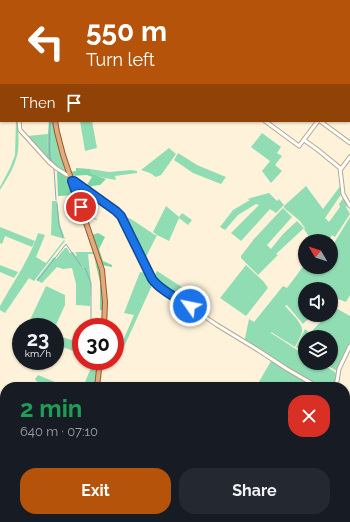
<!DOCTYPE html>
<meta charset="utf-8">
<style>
:root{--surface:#171b24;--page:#242831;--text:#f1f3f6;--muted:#9ea1a6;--accent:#b45309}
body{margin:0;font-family:Raleway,sans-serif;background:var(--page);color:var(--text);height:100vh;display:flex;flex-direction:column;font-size:15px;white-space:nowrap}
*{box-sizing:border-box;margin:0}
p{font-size:13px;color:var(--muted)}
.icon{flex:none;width:22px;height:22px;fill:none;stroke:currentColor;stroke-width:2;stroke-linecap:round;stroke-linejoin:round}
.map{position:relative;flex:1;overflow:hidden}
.side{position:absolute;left:0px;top:382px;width:350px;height:140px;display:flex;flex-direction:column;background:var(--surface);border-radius:16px 16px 0 0;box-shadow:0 1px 3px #0004}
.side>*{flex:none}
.top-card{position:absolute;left:0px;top:0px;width:350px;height:122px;box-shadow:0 1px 3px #0004;background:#b45309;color:#fff;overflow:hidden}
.needle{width:26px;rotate:309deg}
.tools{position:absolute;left:298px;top:234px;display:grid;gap:8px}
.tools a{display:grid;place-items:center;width:40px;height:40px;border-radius:50%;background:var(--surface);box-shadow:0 1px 3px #0004;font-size:20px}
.speed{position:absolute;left:12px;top:318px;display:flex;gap:8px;font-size:20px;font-weight:700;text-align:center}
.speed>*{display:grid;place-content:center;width:52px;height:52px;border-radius:50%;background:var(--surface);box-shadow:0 1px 3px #0004;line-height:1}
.speed small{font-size:10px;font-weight:400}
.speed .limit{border:6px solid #d22;background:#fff;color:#111}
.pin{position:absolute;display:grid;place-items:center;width:34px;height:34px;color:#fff;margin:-17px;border:2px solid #fff;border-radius:50%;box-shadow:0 1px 4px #0007}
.me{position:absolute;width:44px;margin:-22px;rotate:303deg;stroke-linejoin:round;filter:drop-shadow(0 0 3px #0008)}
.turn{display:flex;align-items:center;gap:14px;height:84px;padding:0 20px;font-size:18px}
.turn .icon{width:52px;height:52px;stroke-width:2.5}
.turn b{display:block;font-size:28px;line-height:34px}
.then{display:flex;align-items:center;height:38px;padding:0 20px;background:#0003;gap:8px;font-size:15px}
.round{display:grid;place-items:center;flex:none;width:42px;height:42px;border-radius:16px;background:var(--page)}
.summary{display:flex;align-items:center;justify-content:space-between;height:68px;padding:0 20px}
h1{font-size:24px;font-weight:700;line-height:30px;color:#1e9e55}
.action{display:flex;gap:8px;margin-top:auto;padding:8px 20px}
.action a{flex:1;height:46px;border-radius:16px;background:var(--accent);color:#fff;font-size:16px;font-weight:700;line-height:46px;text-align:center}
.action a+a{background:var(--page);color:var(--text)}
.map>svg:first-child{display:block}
</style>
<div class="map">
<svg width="350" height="522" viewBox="0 0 350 522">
<rect width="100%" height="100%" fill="#fef2da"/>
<g fill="#91ddb3">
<path d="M 16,121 L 18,121 C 18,133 20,148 16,159 C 13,170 6,180 0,190 L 0,187 L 10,168 L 15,155 Z"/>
<polygon points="52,121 54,121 67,173 65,173 52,164 51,134"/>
<polygon points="80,121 92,121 97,148 85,151"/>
<polygon points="262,133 281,147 277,153 282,156 275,165 282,171 271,183 262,171 270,161 251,147"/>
<polygon points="48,134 47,159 27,136"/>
<polygon points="169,148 176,154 161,175 156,177 150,173 141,170"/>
<polygon points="178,153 197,165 226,177 221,184 193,173 174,160"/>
<polygon points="90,169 109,172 131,170 137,171 137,173 115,176 116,180 100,177 90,172"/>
<polygon points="74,182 118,214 116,216 85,193 83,201 86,215 97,219 97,220 86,217"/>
<polygon points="341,185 342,193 325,218 329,222 340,207 339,204 344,197 348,205 346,207 350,214 335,237 332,235 328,241 307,241 308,235 304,229 305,228 299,220 284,208 284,206 306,186 323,209"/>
<polygon points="269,193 277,201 279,199 284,205 276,213 270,209 241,241 231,233 259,205 256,204 238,215 225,230 220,227 233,210 250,200 247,199"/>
<polygon points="73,195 75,195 99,265 96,266 94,254 88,254 91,283 90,306 76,305 76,284 72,268 63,269 57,267 42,283 36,280 54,257 56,259 65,248 67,248 70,253 73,252 76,256 77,255 75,252 93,252 82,219"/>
<polygon points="52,201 57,201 60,225 65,239 51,235"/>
<polygon points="166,206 179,217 182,213 192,220 188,225 179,218 169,241 157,235 144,261 122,217 124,216 131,219 155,235 157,235 153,232"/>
<polygon points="283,208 292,217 267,245 271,249 283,234 297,221 304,228 276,254 278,255 258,275 241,258 241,256 254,239 282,209"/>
<path d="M 350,217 L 350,295 L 346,302 L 338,299 L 334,307 L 350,316 L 350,344 L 337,371 L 323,363 L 331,363 L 331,337 L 305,337 L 305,353 L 296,347 L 305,329 L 310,333 L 327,315 L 331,315 L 331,310 L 333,307 L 331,306 L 331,289 L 305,289 L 305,315 L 312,315 L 303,324 L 287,305 L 285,306 C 290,312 304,324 302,332 C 301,337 297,342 295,347 L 271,332 L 271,333 L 305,355 L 305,363 L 320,363 L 335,372 L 336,374 L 335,387 L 319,387 L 307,380 L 244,341 L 245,338 L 249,319 L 254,322 L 283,286 L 287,288 L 305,264 L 305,267 L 311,267 L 316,271 L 319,267 L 331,267 L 331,248 Z"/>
<polygon points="0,227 35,241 32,247 5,236 2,244 0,243"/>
<path d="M 38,233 L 45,235 L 36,257 L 46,263 L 64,240 L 65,241 L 34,281 L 29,278 L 5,313 L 0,310 L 0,306 C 13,282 30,259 38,233 Z"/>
<polygon points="0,265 18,272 14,278 0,272"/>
<polygon points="246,265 264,282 268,288 246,316 220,298"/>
<polygon points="157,271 205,302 199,310 197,310 166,289 153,279"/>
<polygon points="140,272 148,273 151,282 153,283 118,360 115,359 134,315 124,313"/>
<polygon points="46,286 65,295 65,305 55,327 42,327 29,322"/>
<polygon points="59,336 81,343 81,354 55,344"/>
<polygon points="89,361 99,361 96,387 83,387 92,365 88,363"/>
<polygon points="271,361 305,382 303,387 256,387"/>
<polygon points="38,375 67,387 51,387 36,381 35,379"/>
<polygon points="345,415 350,417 350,462 349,464 345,462"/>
</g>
<g fill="#7cd6a6">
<polygon points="49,121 52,121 51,134 52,164 47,159 48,134"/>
<polygon points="76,168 90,169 90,172 100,177 106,179 100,185 92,186 88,190 85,188 92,177 87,175 71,176 70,172 76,171"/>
<polygon points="58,171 68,178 69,177 75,195 58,196 57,172"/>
<polygon points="98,233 105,237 99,249 103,261 112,265 112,267 102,265 92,235"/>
<polygon points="99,265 102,279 104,310 100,310 100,282 96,266"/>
</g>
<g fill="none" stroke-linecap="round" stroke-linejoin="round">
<g stroke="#87acbc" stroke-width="1">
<path d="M 50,121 C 50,128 48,154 51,160 C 52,162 54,164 56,165"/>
<polyline points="54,169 56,200"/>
<polyline points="57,204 59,225 63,237"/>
<polyline points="85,268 91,283 91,327"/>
<polyline points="38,280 66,244 81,266"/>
</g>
<defs>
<g id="minor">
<polyline points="12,0 13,1"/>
<polyline points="102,0 104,1"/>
<polyline points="0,12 1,12"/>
<polyline points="0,33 1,35"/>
<polyline points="349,107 350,106"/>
<polyline points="19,121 20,130 49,162 56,168 67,175 69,175"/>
<polyline points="265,121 299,146 318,121"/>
<polyline points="320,121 350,143"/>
<polyline points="304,140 318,150 340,168 343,194 350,206"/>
<polyline points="341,169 350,157"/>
<polyline points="72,181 74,181 116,211 121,216 152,279 165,290 198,312 217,325 258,350 287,369 318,387"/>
<polyline points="336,387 339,369 350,346"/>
<polyline points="345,397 350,399"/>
<polyline points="345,495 350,488"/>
<polyline points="345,512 350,512"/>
<polyline points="280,522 283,517"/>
<polyline points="335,522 337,517"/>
</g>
<g id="major">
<polyline points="40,0 40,1"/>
<polyline points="55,121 57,132 63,155 102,270 105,302 104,327"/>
<polyline points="97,387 100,361"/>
<polyline points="101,517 102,522"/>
</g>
</defs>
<use href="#minor" stroke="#b5a78b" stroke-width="5"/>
<use href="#major" stroke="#985928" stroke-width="6"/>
<use href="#minor" stroke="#fff" stroke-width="3"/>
<use href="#major" stroke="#e2aa80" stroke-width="4"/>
</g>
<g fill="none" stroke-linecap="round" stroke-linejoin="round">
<defs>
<path id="route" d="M 81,207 L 72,181 L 74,181 L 116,211 L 121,216 L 152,279 C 160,290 178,299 190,306"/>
</defs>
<use href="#route" stroke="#114b97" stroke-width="10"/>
<use href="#route" stroke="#1a73e8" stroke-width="7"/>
</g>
</svg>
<div class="tools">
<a><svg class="needle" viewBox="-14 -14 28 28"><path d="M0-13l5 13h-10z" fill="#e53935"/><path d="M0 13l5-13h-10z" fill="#9ea1a6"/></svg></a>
<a><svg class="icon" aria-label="sound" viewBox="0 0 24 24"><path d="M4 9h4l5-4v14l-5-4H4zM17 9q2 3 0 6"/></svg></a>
<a><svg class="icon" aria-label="layers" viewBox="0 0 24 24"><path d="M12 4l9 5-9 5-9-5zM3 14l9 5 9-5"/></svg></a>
</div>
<div class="speed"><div>23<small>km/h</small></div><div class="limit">30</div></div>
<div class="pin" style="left:81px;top:207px;background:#d93025"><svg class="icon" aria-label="arrive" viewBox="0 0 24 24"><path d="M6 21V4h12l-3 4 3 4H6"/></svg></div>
<svg class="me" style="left:190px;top:306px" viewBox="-20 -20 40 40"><circle r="17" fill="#1a73e8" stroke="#fff" stroke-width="3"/><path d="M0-11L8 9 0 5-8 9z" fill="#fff"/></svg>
<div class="top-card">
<div class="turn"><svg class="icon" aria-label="left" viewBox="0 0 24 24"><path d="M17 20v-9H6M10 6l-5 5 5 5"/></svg><div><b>550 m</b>Turn left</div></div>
<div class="then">Then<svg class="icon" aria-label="arrive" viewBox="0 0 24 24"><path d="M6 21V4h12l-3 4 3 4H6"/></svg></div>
</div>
<section class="side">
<div class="summary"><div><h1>2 min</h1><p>640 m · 07:10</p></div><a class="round" style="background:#d93025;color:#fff"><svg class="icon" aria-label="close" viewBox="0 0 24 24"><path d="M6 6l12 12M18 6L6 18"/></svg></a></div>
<div class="action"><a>Exit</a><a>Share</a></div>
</section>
</div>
